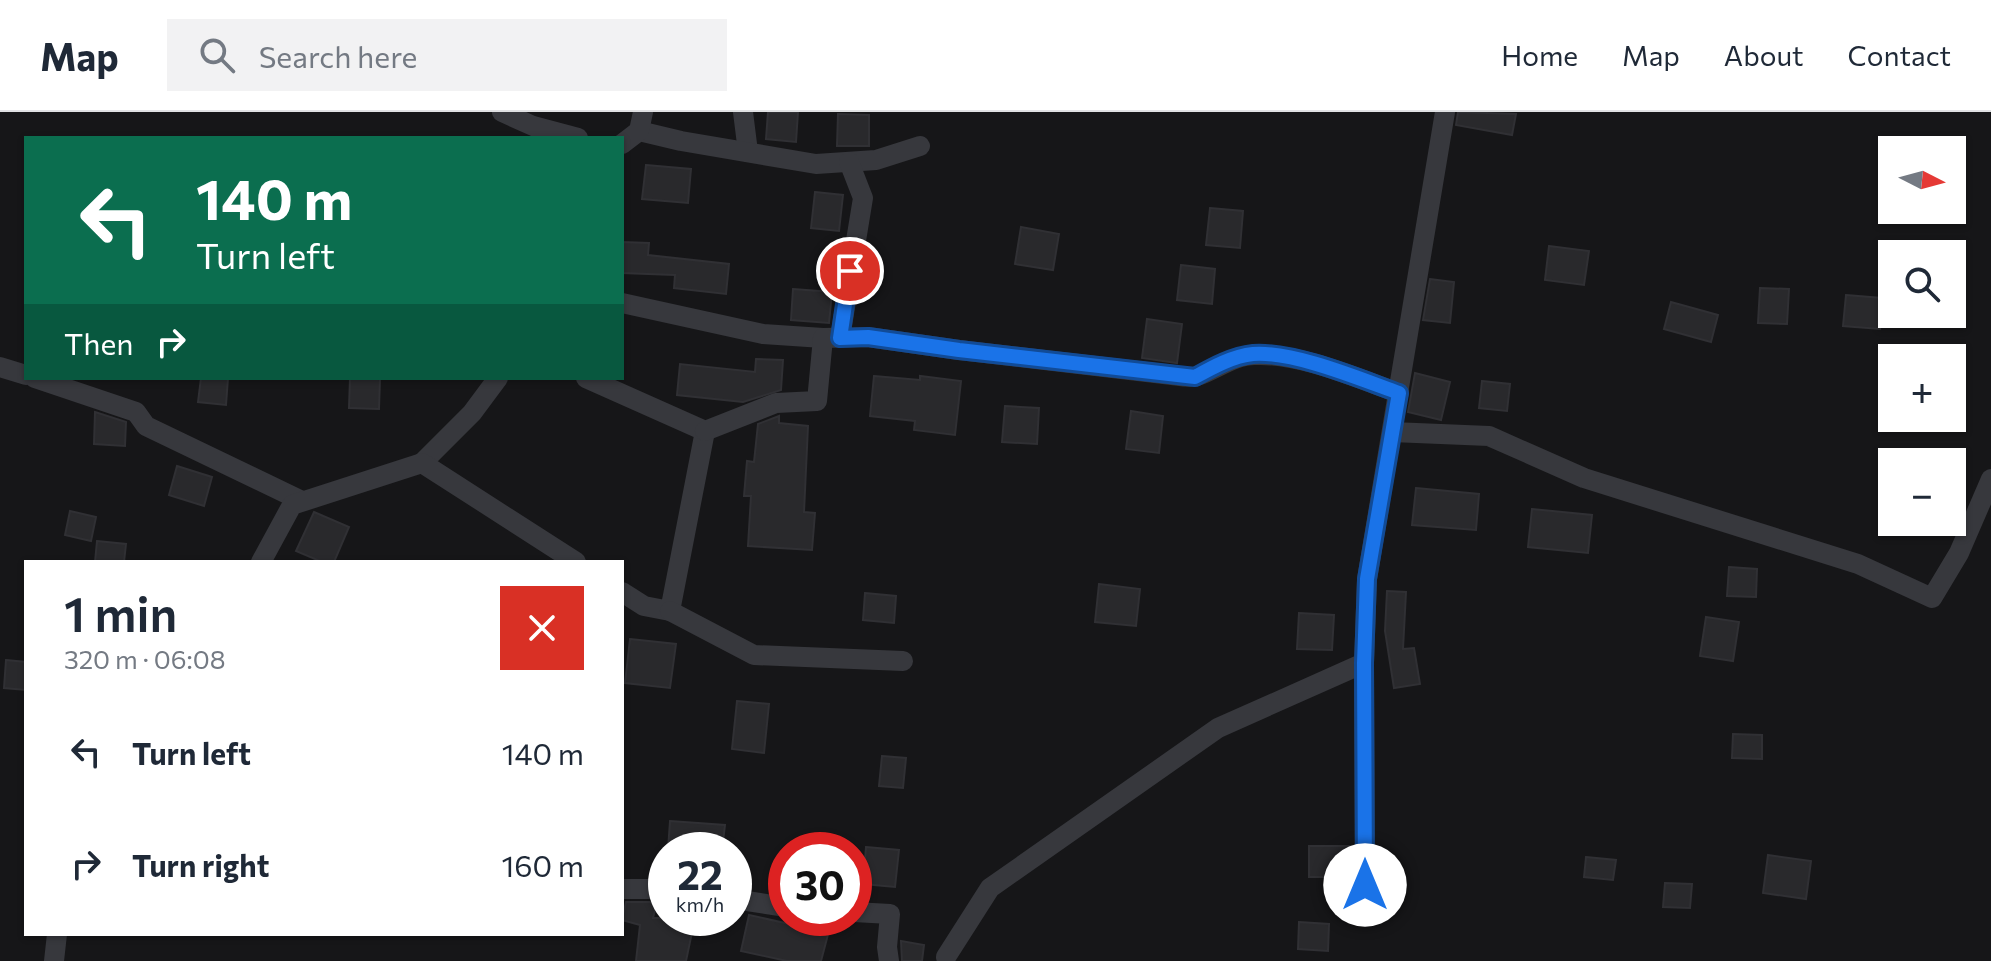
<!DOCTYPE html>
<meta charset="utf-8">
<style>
:root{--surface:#fff;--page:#f2f2f3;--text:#1f2937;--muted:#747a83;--line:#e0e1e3}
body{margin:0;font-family:Commissioner,sans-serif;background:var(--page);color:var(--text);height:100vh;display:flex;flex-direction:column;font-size:30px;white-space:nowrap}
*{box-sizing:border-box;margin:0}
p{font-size:26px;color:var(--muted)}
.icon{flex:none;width:44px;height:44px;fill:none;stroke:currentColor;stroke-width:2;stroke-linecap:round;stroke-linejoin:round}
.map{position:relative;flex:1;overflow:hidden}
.sheet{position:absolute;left:24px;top:448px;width:600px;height:376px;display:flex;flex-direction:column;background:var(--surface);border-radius:0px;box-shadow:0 2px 6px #0004}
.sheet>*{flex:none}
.guide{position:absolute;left:24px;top:24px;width:600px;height:244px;border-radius:0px;box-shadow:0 2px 6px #0004;background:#0b6e4f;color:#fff;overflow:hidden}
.needle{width:52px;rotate:96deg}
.buttons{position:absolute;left:1878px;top:24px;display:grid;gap:16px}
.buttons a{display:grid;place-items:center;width:88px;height:88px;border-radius:0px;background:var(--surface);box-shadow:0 2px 6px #0004;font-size:40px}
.speed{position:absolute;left:648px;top:720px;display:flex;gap:16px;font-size:40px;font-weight:700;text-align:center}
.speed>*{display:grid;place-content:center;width:104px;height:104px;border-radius:50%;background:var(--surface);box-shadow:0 2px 6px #0004;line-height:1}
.speed small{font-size:20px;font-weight:400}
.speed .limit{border:12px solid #d22;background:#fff;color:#111}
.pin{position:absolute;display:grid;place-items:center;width:68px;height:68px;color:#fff;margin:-34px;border:4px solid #fff;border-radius:50%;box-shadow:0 2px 8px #0007}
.me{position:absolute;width:88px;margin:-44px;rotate:0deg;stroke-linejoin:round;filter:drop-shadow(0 0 6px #0008)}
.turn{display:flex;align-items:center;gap:28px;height:168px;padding:0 40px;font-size:36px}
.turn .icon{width:104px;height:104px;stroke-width:2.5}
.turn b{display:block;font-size:56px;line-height:68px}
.then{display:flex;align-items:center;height:76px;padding:0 40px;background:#0003;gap:16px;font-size:30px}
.round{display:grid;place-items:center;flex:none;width:84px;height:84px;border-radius:0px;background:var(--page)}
.overview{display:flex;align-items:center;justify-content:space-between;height:136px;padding:0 40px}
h1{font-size:48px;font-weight:600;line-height:60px}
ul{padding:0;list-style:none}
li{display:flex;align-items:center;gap:24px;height:112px;padding:0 40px}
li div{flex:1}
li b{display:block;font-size:30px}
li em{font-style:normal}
header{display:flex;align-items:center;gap:48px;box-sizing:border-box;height:112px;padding:0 40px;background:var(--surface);border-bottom:2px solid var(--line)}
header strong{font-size:38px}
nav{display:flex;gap:44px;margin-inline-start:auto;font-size:28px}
.search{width:560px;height:72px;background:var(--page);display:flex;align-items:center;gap:20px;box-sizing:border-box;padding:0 28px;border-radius:0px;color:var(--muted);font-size:30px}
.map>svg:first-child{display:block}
</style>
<header>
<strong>Map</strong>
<div class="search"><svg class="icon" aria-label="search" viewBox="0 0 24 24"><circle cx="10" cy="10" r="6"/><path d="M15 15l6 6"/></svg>Search here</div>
<nav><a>Home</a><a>Map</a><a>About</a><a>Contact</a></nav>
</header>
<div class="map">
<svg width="1991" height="849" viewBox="0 0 1991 849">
<rect width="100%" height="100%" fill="#161618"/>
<g fill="#29292c" stroke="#303034" stroke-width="2">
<polygon points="768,0 798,0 796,30 766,27"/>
<polygon points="1458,0 1516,2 1512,23 1456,13"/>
<polygon points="838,2 869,3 869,34 837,34"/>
<polygon points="646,53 691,57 688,91 642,87"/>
<polygon points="815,80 843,83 839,119 811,116"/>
<polygon points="1210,96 1243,99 1240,136 1206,133"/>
<polygon points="1021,115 1059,122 1053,158 1015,152"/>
<polygon points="622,130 649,131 648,143 729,152 726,182 674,176 675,163 622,161"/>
<polygon points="1549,134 1589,139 1584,173 1545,168"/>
<polygon points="1181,153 1215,157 1212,192 1177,188"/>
<polygon points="1430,167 1454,170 1450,211 1423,208"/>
<polygon points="1760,176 1789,177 1787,212 1758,211"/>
<polygon points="793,177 832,180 829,211 791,208"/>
<polygon points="1846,183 1882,186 1880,217 1843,214"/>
<polygon points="1671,190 1718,203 1711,230 1664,217"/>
<polygon points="1147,207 1182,212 1177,251 1142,246"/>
<polygon points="756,247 783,248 781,278 743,290 677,283 680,252 755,260"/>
<polygon points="1415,261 1450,270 1441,308 1408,300"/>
<polygon points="874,264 920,268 920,264 961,269 955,323 914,318 915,309 870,304"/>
<polygon points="201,266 228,266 226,293 198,290"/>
<polygon points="350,266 380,266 379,297 349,296"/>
<polygon points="1482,269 1510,272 1507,299 1479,296"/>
<polygon points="1005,294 1039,296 1037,332 1002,330"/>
<polygon points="1131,299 1163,304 1159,341 1126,337"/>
<polygon points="95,300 126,310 125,334 94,332"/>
<polygon points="779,304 779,311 808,314 804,400 815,401 812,438 748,434 751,384 744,384 747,349 754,350 758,312"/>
<polygon points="177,354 212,365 204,394 169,383"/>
<polygon points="1416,376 1479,382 1476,418 1412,413"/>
<polygon points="1532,397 1592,403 1588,441 1528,435"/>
<polygon points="70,399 96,405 91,429 65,423"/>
<polygon points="314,400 349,415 334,450 322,450 296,439"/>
<polygon points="97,429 126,432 124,450 95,450"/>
<polygon points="1729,455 1757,457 1756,485 1727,484"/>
<polygon points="1099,472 1140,477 1136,514 1095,510"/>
<polygon points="1387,479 1406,480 1403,537 1414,536 1420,572 1394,576 1385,519"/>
<polygon points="865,481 896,484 894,511 863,508"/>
<polygon points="1299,501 1334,503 1332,538 1297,537"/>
<polygon points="1706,505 1739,510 1733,549 1700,544"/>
<polygon points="630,527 676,532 670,576 625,571"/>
<polygon points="6,548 26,550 26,578 4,576"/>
<polygon points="737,589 769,592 764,641 732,637"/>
<polygon points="1733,622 1762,623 1762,647 1732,646"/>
<polygon points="882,644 906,646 903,676 879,674"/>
<polygon points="670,709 725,713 722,738 668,738"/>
<rect x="1309" y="734" width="43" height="31"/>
<polygon points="866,735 899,738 895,775 863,772"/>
<polygon points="1768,743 1811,749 1806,787 1763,781"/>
<polygon points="1586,745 1616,748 1613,768 1584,765"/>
<polygon points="1665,771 1692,772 1690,796 1663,795"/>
<polygon points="626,790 657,790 653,806 695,806 686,849 636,849 640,813 622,808"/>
<polygon points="749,803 794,813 798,806 830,815 821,849 787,849 741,839"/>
<polygon points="1299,810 1329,812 1328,839 1298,837"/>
<polygon points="901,829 924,833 922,849 902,849"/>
</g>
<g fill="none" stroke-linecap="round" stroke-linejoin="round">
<g stroke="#37383d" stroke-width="20">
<polyline points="502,0 533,14 578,26"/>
<polyline points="743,0 748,40"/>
<polyline points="639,19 681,29 816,52 876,48 920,34"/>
<polyline points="622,32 639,19 643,0"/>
<path d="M 622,191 L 763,222 L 823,226 L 868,225 L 959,238 L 1172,263 C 1180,264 1190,266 1197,264 C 1216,258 1233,243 1255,243 C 1301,241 1356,266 1399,281"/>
<polyline points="840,226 863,86 849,50"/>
<polyline points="0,255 26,263"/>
<polyline points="35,266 136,300 146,314 302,389"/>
<polyline points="586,266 705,319 670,499 644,494 622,480"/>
<polyline points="705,319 776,291 817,289 823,226"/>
<polyline points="1392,320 1489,324 1584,366 1858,452 1932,486 1959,441 1991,367"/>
<polyline points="422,351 472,301 498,266"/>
<polyline points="261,450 292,393 422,351 576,450"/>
<polyline points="670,499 754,543 903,549"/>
<polyline points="1364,551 1365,773"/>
<polyline points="622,777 666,777"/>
<polyline points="734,787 786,795"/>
<polyline points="854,800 890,802 887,835 889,849"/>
<polyline points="946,845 990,776 1218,616 1364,551 1367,467 1445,0"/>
<polyline points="54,849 57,822"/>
</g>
</g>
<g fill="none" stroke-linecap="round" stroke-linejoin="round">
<defs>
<path id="route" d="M 850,159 L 840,226 L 868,225 L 959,238 L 1195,265 C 1213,255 1233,244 1253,242 C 1294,239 1360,267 1399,281 L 1367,467 L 1364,551 L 1365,773"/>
</defs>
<use href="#route" stroke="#114b97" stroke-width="20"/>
<use href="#route" stroke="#1a73e8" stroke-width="14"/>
</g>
</svg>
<div class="buttons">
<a><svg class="needle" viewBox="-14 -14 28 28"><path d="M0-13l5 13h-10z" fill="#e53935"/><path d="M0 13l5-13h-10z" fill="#747a83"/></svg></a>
<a><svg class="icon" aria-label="search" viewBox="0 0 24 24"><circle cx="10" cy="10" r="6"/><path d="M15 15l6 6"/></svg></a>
<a>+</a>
<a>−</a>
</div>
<div class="speed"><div>22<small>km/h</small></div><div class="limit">30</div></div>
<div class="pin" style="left:850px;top:159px;background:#d93025"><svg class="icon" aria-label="arrive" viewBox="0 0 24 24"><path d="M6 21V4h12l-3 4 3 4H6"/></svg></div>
<svg class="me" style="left:1365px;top:773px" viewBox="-20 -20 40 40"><circle r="19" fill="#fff"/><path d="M0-13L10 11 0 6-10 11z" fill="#1a73e8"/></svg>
<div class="guide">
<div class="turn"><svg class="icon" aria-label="left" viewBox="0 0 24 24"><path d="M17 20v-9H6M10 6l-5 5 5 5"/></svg><div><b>140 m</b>Turn left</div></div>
<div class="then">Then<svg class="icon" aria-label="right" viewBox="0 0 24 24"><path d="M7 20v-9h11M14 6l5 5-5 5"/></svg></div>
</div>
<section class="sheet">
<div class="overview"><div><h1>1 min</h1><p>320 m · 06:08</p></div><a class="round" style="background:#d93025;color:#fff"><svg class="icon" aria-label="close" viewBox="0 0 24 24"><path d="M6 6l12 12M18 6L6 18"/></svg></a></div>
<ul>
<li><svg class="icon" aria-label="left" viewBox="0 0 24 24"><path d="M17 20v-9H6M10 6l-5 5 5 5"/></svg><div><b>Turn left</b></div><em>140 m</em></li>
<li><svg class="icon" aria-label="right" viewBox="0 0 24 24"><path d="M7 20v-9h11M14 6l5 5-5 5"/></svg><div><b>Turn right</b></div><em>160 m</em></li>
</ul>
</section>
</div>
